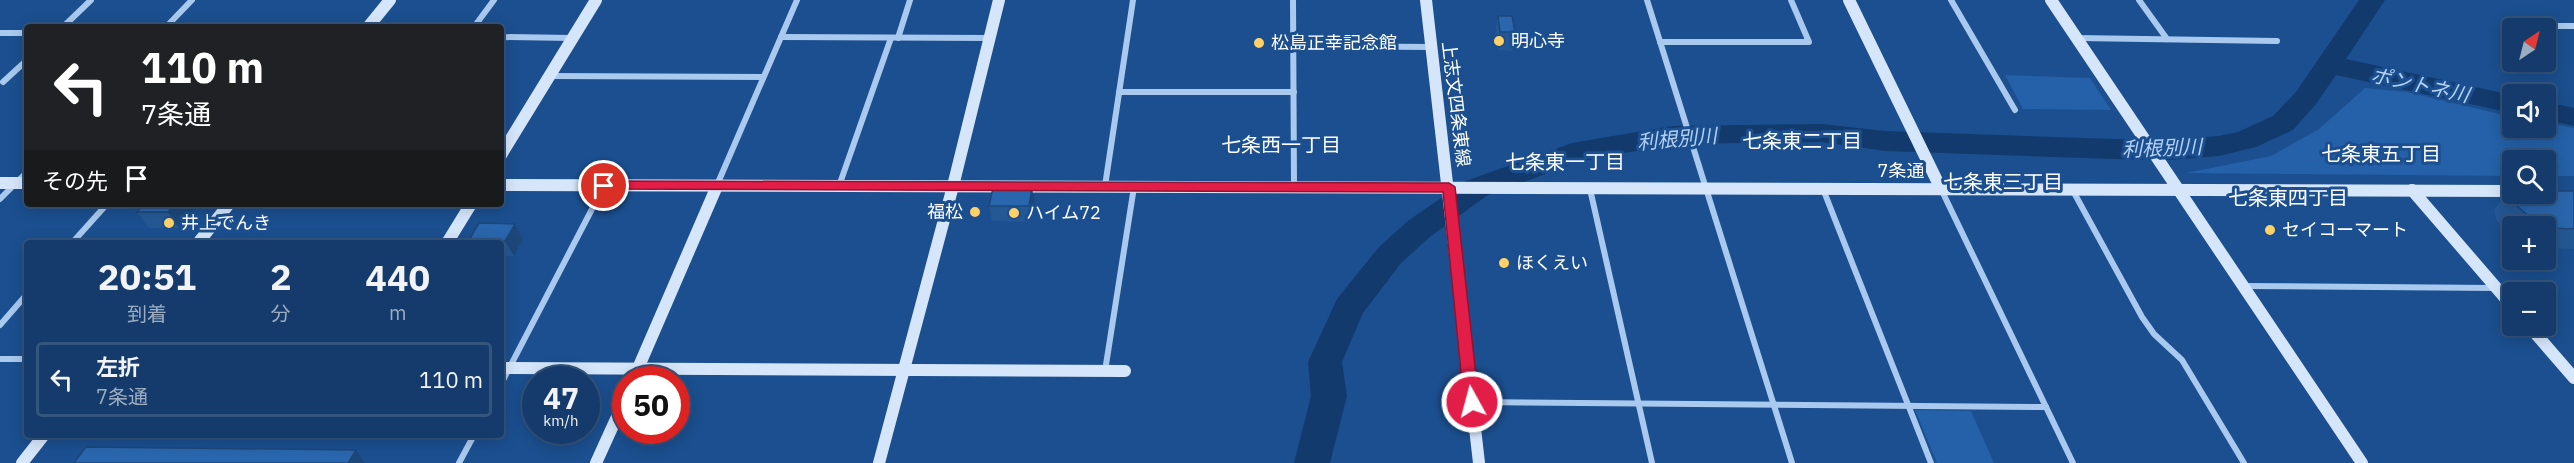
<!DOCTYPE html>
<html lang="ja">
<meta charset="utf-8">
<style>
:root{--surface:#143b6b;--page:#214673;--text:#f1f3f6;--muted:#9dadc1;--line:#33557e}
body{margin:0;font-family:"IBM Plex Sans","Noto Sans JP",sans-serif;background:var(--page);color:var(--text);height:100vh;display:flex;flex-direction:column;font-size:22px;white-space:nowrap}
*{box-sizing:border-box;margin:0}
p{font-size:20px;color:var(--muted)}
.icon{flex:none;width:33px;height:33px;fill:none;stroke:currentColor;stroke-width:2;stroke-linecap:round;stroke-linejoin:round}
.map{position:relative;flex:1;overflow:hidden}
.details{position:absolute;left:24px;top:240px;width:480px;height:198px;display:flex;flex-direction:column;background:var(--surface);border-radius:6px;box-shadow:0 3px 15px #0003,0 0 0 2px var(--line)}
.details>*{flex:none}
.hud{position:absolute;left:24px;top:24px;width:480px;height:183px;border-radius:6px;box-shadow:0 3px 15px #0003,0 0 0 2px var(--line);background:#202124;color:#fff;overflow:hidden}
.needle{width:39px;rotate:35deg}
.buttons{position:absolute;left:2502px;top:18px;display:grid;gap:12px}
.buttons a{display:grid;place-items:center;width:54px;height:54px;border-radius:6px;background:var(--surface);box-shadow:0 3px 15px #0003,0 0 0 2px var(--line);font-size:30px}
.speed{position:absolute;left:522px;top:366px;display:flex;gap:12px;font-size:30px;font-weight:700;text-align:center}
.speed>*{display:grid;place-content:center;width:78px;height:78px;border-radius:50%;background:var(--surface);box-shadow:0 3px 15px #0003,0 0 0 2px var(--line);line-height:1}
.speed small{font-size:15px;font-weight:400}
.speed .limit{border:9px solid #d22;background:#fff;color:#111}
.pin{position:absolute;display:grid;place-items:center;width:51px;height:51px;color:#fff;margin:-26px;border:3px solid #fff;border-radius:50%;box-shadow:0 2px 6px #0007}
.me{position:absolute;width:66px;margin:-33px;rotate:353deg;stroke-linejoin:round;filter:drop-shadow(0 0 4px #0008)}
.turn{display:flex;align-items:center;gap:21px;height:126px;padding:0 18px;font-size:27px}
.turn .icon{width:78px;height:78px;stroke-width:2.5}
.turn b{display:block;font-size:42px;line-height:51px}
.then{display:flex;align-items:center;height:57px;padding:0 18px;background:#0003;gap:12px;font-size:22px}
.eta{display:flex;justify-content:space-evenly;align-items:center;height:102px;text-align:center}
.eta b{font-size:36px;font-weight:800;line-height:42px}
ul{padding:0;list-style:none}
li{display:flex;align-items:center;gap:18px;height:75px;margin:0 12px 9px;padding:0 6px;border:3px solid var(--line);border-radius:6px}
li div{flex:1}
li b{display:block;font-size:22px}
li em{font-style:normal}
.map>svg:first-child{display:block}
</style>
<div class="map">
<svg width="2574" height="463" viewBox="0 0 2574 463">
<rect width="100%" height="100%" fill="#1b4f8f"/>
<g fill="#2461a8">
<polygon points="2005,75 2090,78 2111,110 2023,109"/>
<polygon points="2365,88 2407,92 2512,117 2512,128 2546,128 2546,123 2574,128 2574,176 2546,176 2546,160 2512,160 2512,176 2186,173 2271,156 2319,129"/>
<polygon points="1915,410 1971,411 1994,463 1937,463"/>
</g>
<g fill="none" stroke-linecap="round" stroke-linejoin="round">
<g fill="#123a6d" fill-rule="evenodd">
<polygon points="2359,0 2385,0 2346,59 2512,95 2512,113 2336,75 2316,104 2293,130 2256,147 2219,156 2169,160 2114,159 1885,151 1822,142 1672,144 1578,162 1488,195 1431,236 1401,263 1363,313 1342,362 1347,396 1330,463 1294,463 1311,396 1308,362 1337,299 1379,247 1409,220 1466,181 1572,143 1672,126 1822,124 1885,131 2114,139 2169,140 2219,136 2238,132 2273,116 2296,92"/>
<polygon points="2546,102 2574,108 2574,126 2546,120"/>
</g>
<g stroke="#a9c9ee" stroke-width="6">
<polyline points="1293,0 1294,187"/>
<polyline points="1647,0 1792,463"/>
<polyline points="1951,0 2015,110"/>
<polyline points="2139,0 2167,39"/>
<polyline points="2554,26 2574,26"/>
<polyline points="63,27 91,0"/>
<polyline points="166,27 192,0"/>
<polyline points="474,27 494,0"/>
<polyline points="0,33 27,33"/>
<polyline points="501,37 572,38"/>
<polyline points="781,37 989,38"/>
<polyline points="898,38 910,0"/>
<polyline points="2077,38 2277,41"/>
<polyline points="1660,42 1809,42 1791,0"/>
<polyline points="1294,46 1431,47"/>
<polyline points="550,76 763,77"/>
<polyline points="3,82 27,60"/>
<polyline points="1119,92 1294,92"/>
<polyline points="717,185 797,0"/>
<polyline points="839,186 891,38"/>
<polyline points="1105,186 1133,0"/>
<polyline points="1590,189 1652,463"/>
<polyline points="1823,189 1931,463"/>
<polyline points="1941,189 2073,463"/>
<polyline points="2072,189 2142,317 2154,334 2182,360 2244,463"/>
<polyline points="0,199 27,172"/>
<polyline points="72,243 107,204"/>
<polyline points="2243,286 2494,288"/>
<polyline points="0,325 27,294"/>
<polyline points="0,359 27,359"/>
<polyline points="1105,371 1134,187"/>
<polyline points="501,384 604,186"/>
<polyline points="1472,402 2046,407"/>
<polyline points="459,463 474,435"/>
</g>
<g stroke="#d6e6fa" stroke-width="12">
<polyline points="1426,0 1479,463"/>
<polyline points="1849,0 1941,189"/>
<polyline points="2051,0 2362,463"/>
<polyline points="368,27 390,0"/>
<polyline points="501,155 596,0"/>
<polyline points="0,183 27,183"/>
<polyline points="501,185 2512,191"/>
<polyline points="2412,190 2512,306"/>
<polyline points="198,243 229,204"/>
<polyline points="447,243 471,204"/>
<polyline points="2529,326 2574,378"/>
<polyline points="501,368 1125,371"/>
<polyline points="633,380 717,186"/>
<polyline points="22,463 44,435"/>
<polyline points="596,463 626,397"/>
<polyline points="879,463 953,186 999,0"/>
</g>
</g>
<g fill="#245895">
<polygon points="1498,16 1515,32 1512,51 1498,50 1495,35"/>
<polygon points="2509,191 2574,191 2574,249 2546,248 2546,226 2512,226 2512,235 2497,221 2494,210"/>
<polygon points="198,204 179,228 149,228 137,212"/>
<polygon points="1035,204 1031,222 992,221 989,206"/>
<polygon points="515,224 523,239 514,256 501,256 501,243 470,243 469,240"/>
</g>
<g fill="#1d4779">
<polygon points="1032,189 1035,204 1031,222 1029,206"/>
<polygon points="174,204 198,204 179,228 168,212"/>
<polygon points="515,224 523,239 514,256 505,241"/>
<polygon points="356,450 365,463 348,463"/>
</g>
<g fill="#2a66ad" stroke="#1d4779" stroke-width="1.5">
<polygon points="1498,16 1512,16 1515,32 1500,32"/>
<polygon points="993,188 1032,189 1029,206 989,206"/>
<polygon points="2509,191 2512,191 2512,194 2546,194 2546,191 2574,191 2574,229 2550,228 2544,221 2534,221 2513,202"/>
<polygon points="144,204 174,204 168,212 137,212"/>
<polygon points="479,223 515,224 505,241 469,240"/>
<polygon points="86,447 356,450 348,463 74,463"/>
</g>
<polygon fill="#e11d48" stroke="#92132f" stroke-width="1.5" points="604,181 1449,183 1455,187 1479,402 1477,406 1466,406 1464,402 1443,192 599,189 597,186 599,182"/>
<g fill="#ffd166" stroke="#1b4f8f" stroke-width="2">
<circle cx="1499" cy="41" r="6"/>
<circle cx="1259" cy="43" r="6"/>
<circle cx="975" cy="212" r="6"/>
<circle cx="1014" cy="213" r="6"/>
<circle cx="169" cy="223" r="6"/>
<circle cx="2270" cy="230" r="6"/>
<circle cx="1504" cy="263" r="6"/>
</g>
<g text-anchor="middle" stroke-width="6" stroke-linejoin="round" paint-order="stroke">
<g font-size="18" fill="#fff" stroke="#1b4f8f" text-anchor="start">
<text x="1511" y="47">明心寺</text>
<text x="1271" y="49">松島正幸記念館</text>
<text x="963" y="218" text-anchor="end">福松</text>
<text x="1026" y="219">ハイム72</text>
<text x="181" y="229">井上でんき</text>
<text x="2282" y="236">セイコーマート</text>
<text x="1516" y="269">ほくえい</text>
</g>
<g font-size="18" fill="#fff" stroke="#1b4f8f">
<text transform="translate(1456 104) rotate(83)" y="6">上志文四条東線</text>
<text x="1901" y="177">7条通</text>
</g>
<g font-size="20" font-style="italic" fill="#b5d3f5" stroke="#1b4f8f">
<text transform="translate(2420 85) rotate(12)" y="7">ポントネ川</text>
<text transform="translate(1677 139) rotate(-5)" y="7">利根別川</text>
<text transform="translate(2162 148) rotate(-2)" y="7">利根別川</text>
</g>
<g font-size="20" fill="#fff" stroke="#1b4f8f">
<text x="1802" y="148">七条東二丁目</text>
<text x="1281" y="152">七条西一丁目</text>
<text x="2381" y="161">七条東五丁目</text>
<text x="1565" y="169">七条東一丁目</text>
<text x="2003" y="189">七条東三丁目</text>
<text x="2288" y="205">七条東四丁目</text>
</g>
</g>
</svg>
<div class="buttons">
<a><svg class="needle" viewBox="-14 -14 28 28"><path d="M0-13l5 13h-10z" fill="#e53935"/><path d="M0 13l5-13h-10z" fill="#9dadc1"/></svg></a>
<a><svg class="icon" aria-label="sound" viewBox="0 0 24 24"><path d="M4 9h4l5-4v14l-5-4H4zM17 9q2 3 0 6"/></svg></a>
<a><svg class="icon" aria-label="search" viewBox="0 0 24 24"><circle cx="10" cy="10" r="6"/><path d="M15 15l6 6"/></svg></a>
<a>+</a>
<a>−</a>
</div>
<div class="speed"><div>47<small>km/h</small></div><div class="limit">50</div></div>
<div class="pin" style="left:604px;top:186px;background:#d93025"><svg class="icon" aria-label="arrive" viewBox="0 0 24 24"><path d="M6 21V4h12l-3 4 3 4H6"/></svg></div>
<svg class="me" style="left:1472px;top:402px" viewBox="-20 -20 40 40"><circle r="17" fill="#e11d48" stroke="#fff" stroke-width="3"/><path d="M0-11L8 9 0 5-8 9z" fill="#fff"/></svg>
<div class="hud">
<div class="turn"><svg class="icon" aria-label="left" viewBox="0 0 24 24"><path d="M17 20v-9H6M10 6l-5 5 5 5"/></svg><div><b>110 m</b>7条通</div></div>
<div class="then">その先<svg class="icon" aria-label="arrive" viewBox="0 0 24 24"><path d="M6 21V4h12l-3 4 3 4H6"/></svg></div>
</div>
<section class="details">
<div class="eta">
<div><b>20:51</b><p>到着</p></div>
<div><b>2</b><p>分</p></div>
<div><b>440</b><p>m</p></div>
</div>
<ul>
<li><svg class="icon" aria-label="left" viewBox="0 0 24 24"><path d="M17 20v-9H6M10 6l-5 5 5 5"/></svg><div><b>左折</b><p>7条通</p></div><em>110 m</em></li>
</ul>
</section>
</div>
